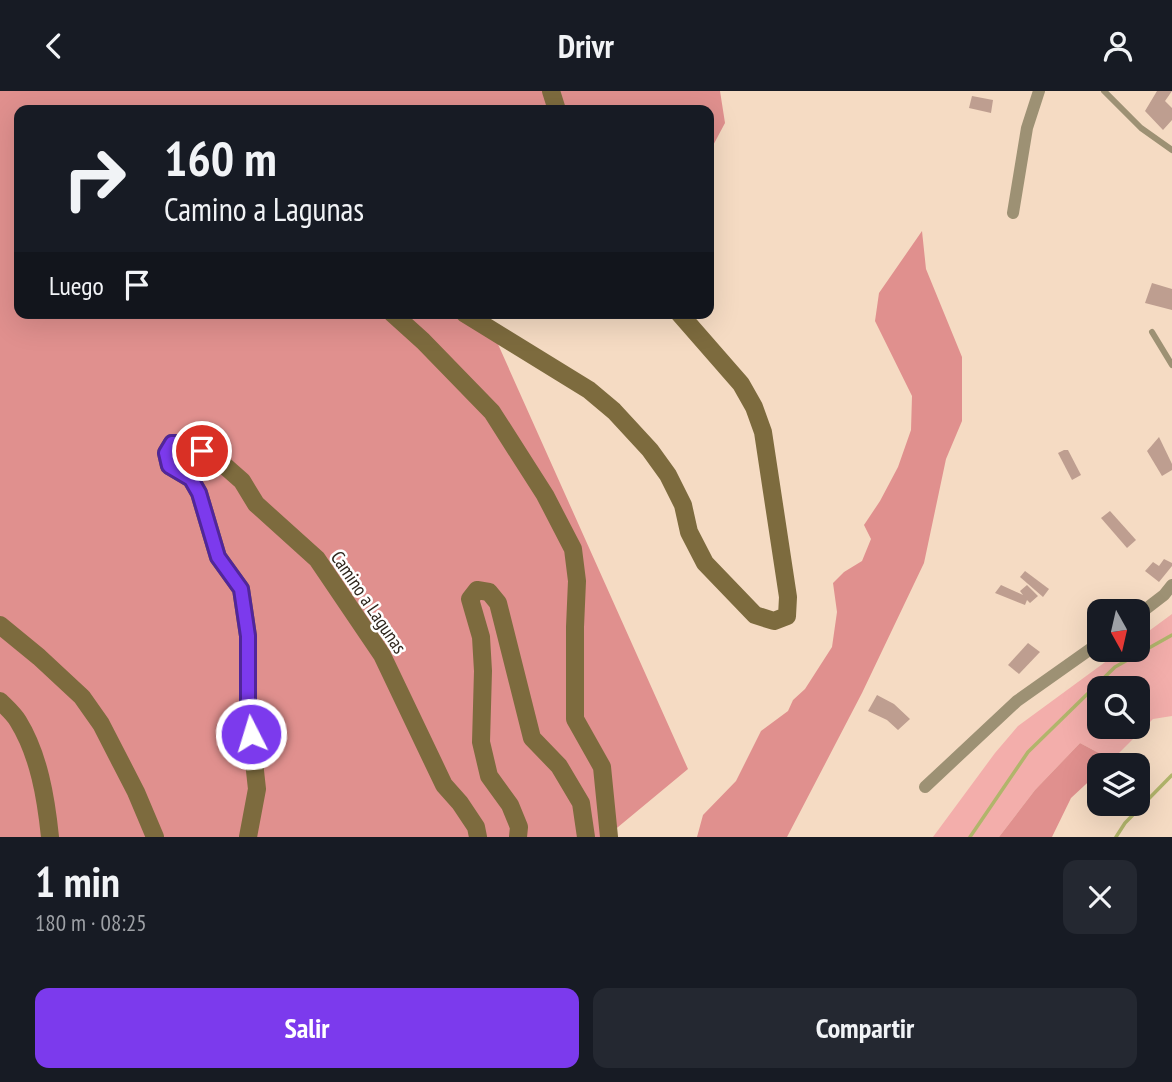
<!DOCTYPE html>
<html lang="es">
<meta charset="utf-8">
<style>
:root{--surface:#171b24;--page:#242831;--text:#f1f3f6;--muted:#9ea1a6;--accent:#7c3aed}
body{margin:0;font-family:"PT Sans Narrow",sans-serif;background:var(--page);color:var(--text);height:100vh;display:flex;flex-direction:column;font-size:26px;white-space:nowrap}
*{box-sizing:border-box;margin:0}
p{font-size:23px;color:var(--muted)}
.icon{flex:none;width:38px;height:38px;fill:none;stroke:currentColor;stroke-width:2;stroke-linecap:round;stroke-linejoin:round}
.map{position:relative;height:746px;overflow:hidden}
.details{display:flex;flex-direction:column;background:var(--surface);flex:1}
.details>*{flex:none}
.top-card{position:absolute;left:14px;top:14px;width:700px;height:214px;border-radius:14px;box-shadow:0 7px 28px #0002;background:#171b24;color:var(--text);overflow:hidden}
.needle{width:46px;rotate:172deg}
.buttons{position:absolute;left:1087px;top:508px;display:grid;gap:14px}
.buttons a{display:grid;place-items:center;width:63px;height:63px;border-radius:14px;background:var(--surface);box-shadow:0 7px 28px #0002;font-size:35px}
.pin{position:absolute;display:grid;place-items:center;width:60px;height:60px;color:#fff;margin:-30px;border:4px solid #fff;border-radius:50%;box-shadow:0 2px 7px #0007}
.me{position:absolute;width:77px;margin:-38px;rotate:355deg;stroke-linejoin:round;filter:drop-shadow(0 0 5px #0008)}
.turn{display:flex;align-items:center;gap:24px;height:147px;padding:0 35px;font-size:32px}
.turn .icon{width:91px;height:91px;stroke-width:2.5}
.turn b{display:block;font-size:49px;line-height:60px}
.then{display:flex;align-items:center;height:66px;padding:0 35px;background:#0003;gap:14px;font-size:26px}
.round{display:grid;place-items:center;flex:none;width:74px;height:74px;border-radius:14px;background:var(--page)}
.head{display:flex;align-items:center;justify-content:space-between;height:119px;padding:0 35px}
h1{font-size:42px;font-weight:700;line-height:52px}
.primary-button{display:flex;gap:14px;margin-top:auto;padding:14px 35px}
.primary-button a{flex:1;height:80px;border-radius:14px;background:var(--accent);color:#fff;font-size:28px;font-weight:700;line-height:80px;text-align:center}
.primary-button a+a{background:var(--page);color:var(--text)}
header{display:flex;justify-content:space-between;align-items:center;height:91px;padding:0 35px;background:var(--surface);font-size:32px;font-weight:700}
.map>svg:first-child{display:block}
</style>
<header><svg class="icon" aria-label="back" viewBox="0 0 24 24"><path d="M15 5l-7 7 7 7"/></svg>Drivr<svg class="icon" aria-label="person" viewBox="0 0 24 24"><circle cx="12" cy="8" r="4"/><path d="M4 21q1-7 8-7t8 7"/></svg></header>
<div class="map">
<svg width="1172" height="746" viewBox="0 0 1172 746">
<rect width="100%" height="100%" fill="#f5dbc3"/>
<path fill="#f3aeab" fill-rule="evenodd" d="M 1172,523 L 1172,625 L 1153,628 L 1112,669 L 1080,652 L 1035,699 L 999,746 L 933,746 L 995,662 L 1018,635 L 1123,558 L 1138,558 L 1138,548 ZM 1099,597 L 1138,597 L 1138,635 L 1099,635 Z"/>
<g fill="#e0908e">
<polygon points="0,0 720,0 725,32 709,62 709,19 19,19 19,222 484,222 688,678 606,746 0,746"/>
<polygon points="922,140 926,178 962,266 962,330 946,368 924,472 862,602 787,746 697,746 703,724 736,690 761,640 788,620 793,609 805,598 832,556 837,521 833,492 844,481 862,470 871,448 864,434 880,410 898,376 911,339 912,305 875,230 879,202"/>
<polygon points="1080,652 1112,669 1106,674 1099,674 1099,681 1071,707 1052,746 999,746 1035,699"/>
</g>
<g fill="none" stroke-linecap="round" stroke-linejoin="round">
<g stroke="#b1b56b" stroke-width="3.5">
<polyline points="970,746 1028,661 1115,576 1172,544"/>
<polyline points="1116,746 1125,732 1172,684"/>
</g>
</g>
<g fill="#be9e90">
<polygon points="1157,0 1172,0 1165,10 1172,17 1172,29 1163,39 1145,20"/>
<polygon points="972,5 993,9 991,22 969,17"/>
<polygon points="1152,192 1172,198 1172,219 1145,212"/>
<polygon points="1159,346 1172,373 1172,379 1162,385 1147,360"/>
<polygon points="1064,359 1068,359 1081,384 1072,389 1058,362"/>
<polygon points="1110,420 1136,449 1127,457 1101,427"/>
<polygon points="1164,468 1172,472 1172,475 1159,491 1145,480 1153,471 1159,475"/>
<polygon points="1025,480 1049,498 1043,506 1020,486"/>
<polygon points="1001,494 1023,504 1020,500 1027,494 1038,505 1030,512 1027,509 1025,514 995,502"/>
<polygon points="1028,552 1040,561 1019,583 1008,574"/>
<polygon points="877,604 894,613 910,628 898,639 887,629 868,620"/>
</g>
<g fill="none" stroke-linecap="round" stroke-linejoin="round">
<g stroke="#9d9174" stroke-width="6">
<polyline points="1104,0 1141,37 1172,59"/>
<polyline points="1152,241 1172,274"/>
</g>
<g stroke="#9d9174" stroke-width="12">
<polyline points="1013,122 1027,37 1039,0"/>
<polyline points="1138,524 1164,504 1172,494"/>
<polyline points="925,696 1017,610 1099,552"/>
</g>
<g stroke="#7d6b3e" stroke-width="18">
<polyline points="551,0 557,19"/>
<polyline points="392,222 423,250 492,321 545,404 573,458 577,490 575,536 575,628 602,676 609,746"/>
<polyline points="464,222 589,299 614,320 650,359 668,384 683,414 689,441 705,472 755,524 774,530 787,525 788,506 763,341 754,316 741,293 679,222"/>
<polyline points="0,534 39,566 82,606 101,633 136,701 155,746"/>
<path d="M 0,610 C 6,616 14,623 18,630 C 39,664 46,707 50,746"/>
<polyline points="248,746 257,698 248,616 248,545 241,498 218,466 199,402 191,388 169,375 166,362 172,352 186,352 217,368 242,390 256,413 317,468 382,564 444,694 460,712 476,736 478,746"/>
<polyline points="518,746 519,736 510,714 489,685 481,651 483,580 481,546 470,508 477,499 489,501 498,512 532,647 559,675 581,712 586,746"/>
</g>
</g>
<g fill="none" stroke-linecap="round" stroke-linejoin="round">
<defs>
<polyline id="route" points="202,360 186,352 172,352 166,362 169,375 191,388 199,402 218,466 241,498 248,545 248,616 251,643"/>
</defs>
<use href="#route" stroke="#51269a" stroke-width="18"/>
<use href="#route" stroke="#7c3aed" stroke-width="12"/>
</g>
<g text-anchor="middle" stroke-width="5" stroke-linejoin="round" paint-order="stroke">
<g font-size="19" fill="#2f261d" stroke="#fff">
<text transform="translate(369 511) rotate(56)" y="7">Camino a Lagunas</text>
</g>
</g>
</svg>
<div class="buttons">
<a><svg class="needle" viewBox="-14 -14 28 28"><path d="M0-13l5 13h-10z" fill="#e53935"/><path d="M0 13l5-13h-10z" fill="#9ea1a6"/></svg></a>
<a><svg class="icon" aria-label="search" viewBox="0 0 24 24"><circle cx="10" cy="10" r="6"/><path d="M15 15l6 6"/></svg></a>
<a><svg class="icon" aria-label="layers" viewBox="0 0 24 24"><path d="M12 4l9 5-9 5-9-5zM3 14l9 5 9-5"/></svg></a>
</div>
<div class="pin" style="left:202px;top:360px;background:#d93025"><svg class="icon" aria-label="arrive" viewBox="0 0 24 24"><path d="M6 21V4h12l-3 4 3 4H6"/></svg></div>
<svg class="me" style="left:251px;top:643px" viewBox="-20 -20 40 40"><circle r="17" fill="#7c3aed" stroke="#fff" stroke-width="3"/><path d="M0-11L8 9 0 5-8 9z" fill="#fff"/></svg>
<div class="top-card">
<div class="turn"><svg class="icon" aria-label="right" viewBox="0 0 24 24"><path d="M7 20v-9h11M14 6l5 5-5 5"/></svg><div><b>160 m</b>Camino a Lagunas</div></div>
<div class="then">Luego<svg class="icon" aria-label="arrive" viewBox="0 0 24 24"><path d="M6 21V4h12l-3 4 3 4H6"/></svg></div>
</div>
</div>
<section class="details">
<div class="head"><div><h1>1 min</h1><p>180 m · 08:25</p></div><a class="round"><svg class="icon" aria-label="close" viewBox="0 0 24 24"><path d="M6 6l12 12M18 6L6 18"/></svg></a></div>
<div class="primary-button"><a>Salir</a><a>Compartir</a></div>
</section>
